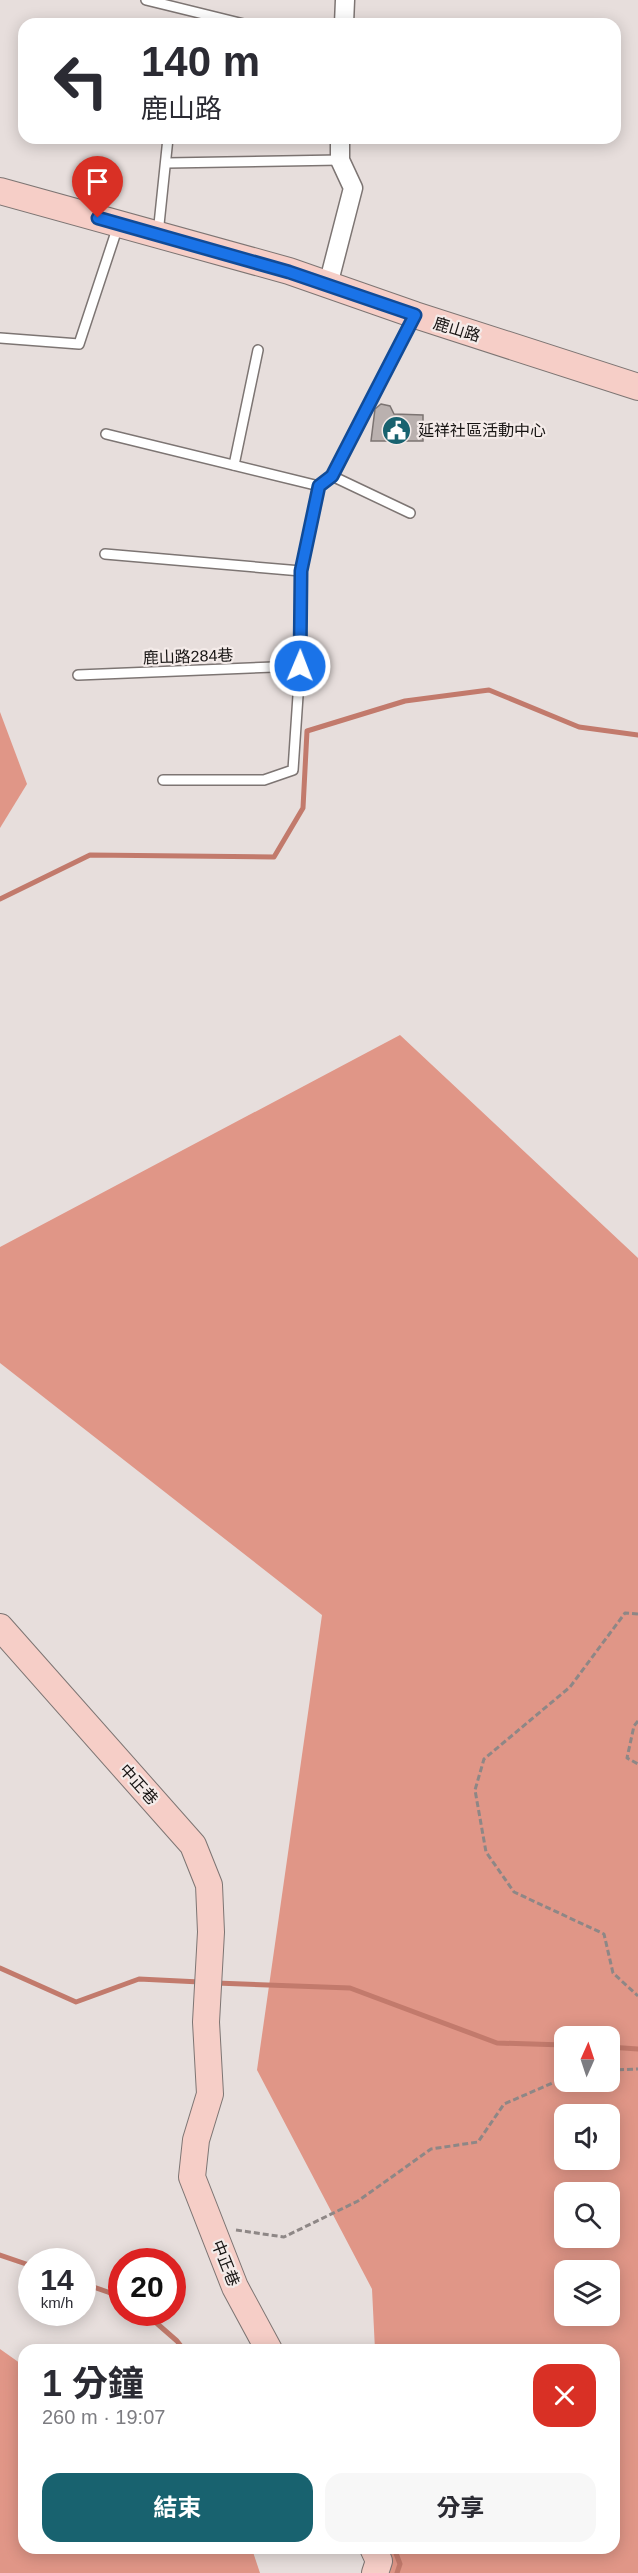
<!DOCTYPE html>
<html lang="zh-TW">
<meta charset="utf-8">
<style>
:root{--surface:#fff;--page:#f7f7f7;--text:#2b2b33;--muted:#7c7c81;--accent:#18626f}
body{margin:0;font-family:Helvetica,"Noto Sans TC",sans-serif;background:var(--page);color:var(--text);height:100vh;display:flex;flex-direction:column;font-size:22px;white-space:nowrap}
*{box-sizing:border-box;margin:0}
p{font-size:20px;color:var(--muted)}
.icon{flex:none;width:33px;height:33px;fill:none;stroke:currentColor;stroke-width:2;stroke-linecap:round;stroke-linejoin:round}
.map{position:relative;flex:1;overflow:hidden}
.sheet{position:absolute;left:18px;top:2344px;width:602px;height:210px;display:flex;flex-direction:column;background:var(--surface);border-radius:18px;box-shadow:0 3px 15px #0003}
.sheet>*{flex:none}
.guide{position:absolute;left:18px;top:18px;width:603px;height:126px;border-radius:18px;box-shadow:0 3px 15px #0003;background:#fff;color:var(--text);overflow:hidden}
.needle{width:39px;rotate:3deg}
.buttons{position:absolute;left:554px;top:2026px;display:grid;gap:12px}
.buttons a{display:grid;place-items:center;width:66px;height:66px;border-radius:12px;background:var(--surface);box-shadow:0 3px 15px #0003;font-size:30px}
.speed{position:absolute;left:18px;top:2248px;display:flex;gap:12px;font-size:30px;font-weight:700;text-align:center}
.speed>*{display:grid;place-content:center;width:78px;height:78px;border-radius:50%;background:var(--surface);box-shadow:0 3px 15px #0003;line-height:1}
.speed small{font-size:15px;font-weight:400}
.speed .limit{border:9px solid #d22;background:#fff;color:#111}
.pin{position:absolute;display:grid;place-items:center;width:51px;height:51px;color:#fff;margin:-62px -26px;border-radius:50% 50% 50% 0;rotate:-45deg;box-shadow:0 0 6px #0007}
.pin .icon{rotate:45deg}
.me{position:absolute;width:66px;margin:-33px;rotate:1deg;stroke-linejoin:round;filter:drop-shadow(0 0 4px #0008)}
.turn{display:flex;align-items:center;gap:21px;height:126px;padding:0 24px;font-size:27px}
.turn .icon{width:78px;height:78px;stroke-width:2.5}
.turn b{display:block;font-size:42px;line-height:51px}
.round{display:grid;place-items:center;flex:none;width:63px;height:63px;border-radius:18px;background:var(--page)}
.head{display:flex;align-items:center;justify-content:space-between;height:102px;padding:0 24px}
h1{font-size:36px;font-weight:700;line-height:45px}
.action{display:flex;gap:12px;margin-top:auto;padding:12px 24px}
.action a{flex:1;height:69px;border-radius:18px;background:var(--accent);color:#fff;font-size:24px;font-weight:700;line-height:69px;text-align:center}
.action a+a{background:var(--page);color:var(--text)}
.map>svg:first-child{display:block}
</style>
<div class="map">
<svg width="638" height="2573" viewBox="0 0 638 2573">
<rect width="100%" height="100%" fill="#e7dedc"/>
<g fill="#e09687" fill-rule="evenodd">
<polygon points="0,712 27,784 0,828"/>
<path d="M 400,1035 L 638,1258 L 638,2573 L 383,2573 L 382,2549 L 614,2548 L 614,2350 L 375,2350 L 372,2289 L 257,2070 L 322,1615 L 0,1363 L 0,1247 ZM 564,2037 L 609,2037 L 609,2082 L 564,2082 ZM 564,2115 L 609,2115 L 609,2160 L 564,2160 ZM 564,2193 L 609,2193 L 609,2238 L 564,2238 ZM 564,2271 L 609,2271 L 609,2316 L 564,2316 Z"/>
<polygon points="0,2349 24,2366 24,2548 252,2549 260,2573 0,2573"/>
</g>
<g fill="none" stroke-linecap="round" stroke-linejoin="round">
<g stroke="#c27a6c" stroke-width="5">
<polyline points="0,899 90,855 274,857 303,808 307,731 405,701 489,690 579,727 638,735"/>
<polyline points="0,1968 76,2002 139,1979 200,1982"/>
<polyline points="216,1983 350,1988 497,2043 564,2045"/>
<polyline points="609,2047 638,2049"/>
<polyline points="0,2255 32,2266"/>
<polyline points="82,2283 122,2297"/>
<polyline points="145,2313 177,2341 184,2350"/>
<polyline points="394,2548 400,2564 397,2573"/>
</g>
</g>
<polygon fill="#bab1af" stroke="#7c7472" stroke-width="1.5" points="381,404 390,406 394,414 423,415 423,441 371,441 375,409"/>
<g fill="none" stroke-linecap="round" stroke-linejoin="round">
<defs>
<g id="lane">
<polyline points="146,0 244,24"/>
<polyline points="167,163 340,160"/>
<polyline points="158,234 168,138"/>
<polyline points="0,338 79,344 118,226"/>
<polyline points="106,434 319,486"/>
<polyline points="234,465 258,350"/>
<polyline points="332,476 410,513"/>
<polyline points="105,554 301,571"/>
<polyline points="78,675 300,666"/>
<polyline points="163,780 264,780 293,770 300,666 301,571 319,486 332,476 414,317"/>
</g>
<g id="street">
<polyline points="344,24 345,0"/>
<polyline points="328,285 353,188 340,160 340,138"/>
</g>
<g id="secondary">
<polyline points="0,191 289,271 415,315 638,387"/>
<polyline points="0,1627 193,1845 209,1885 211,1932 206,2022 210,2094 196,2140 192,2177 235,2287 269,2350"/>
<polyline points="373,2548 379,2561 375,2573"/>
</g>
</defs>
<use href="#lane" stroke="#7d7573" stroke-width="12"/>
<use href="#street" stroke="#7d7573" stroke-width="21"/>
<use href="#secondary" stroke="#7d7573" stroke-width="28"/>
<g stroke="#8e8786" stroke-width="3" stroke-dasharray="6 3" stroke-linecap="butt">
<polyline points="638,1614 625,1613 570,1687 484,1759 475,1790 486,1852 514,1892 604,1934 613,1973 638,1996"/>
<polyline points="638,1721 634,1726 627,1758 638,1764"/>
<polyline points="609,2070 638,2069"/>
<polyline points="236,2230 284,2237 358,2201 431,2149 478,2142 504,2104 564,2078"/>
</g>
<use href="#lane" stroke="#fff" stroke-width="9"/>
<use href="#street" stroke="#fff" stroke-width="18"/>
<use href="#secondary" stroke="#f6cec7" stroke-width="26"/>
</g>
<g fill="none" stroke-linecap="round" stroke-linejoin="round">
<defs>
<polyline id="route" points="98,218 289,272 415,315 332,476 319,486 301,571 300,666"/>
</defs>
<use href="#route" stroke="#114b97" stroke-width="15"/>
<use href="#route" stroke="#1a73e8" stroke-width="10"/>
</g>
<defs>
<symbol id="civic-disc" viewBox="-11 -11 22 22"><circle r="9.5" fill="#18626f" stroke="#f4ebe9"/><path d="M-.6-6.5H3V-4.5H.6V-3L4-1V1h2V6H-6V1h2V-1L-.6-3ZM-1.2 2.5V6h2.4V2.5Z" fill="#fff"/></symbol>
</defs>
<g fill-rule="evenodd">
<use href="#civic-disc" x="380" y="414" width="33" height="33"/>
</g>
<g text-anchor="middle" stroke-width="4.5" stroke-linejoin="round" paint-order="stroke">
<g font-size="16" fill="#171413" stroke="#f4ebe9">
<text transform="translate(457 329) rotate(17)" y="6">鹿山路</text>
<text transform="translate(188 656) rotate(-2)" y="6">鹿山路284巷</text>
<text transform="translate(139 1784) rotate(48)" y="6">中正巷</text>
<text transform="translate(226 2263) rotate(68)" y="6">中正巷</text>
</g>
<g font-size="16" fill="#171413" stroke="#f4ebe9" text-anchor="start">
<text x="418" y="436">延祥社區活動中心</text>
</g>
</g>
</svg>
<div class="buttons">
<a><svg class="needle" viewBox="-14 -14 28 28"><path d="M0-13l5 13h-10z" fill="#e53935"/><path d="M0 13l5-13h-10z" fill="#7c7c81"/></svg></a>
<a><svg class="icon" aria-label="sound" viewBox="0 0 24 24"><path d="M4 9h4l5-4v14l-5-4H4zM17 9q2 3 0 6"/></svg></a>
<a><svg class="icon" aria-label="search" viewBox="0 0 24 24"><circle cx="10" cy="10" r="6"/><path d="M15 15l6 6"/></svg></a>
<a><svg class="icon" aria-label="layers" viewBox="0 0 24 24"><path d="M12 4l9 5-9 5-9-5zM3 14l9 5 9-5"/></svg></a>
</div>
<div class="speed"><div>14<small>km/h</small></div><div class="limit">20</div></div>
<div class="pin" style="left:98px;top:218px;background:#d93025"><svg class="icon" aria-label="arrive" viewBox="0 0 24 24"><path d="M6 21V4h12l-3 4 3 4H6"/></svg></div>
<svg class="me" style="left:300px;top:666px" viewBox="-20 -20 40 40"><circle r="17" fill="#1a73e8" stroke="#fff" stroke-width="3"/><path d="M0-11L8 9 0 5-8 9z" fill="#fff"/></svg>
<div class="guide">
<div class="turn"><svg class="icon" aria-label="left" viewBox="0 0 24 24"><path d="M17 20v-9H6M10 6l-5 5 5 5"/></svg><div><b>140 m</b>鹿山路</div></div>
</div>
<section class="sheet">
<div class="head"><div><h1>1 分鐘</h1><p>260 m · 19:07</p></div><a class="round" style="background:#d93025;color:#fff"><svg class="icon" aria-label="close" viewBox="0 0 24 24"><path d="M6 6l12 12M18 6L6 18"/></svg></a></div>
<div class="action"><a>結束</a><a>分享</a></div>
</section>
</div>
